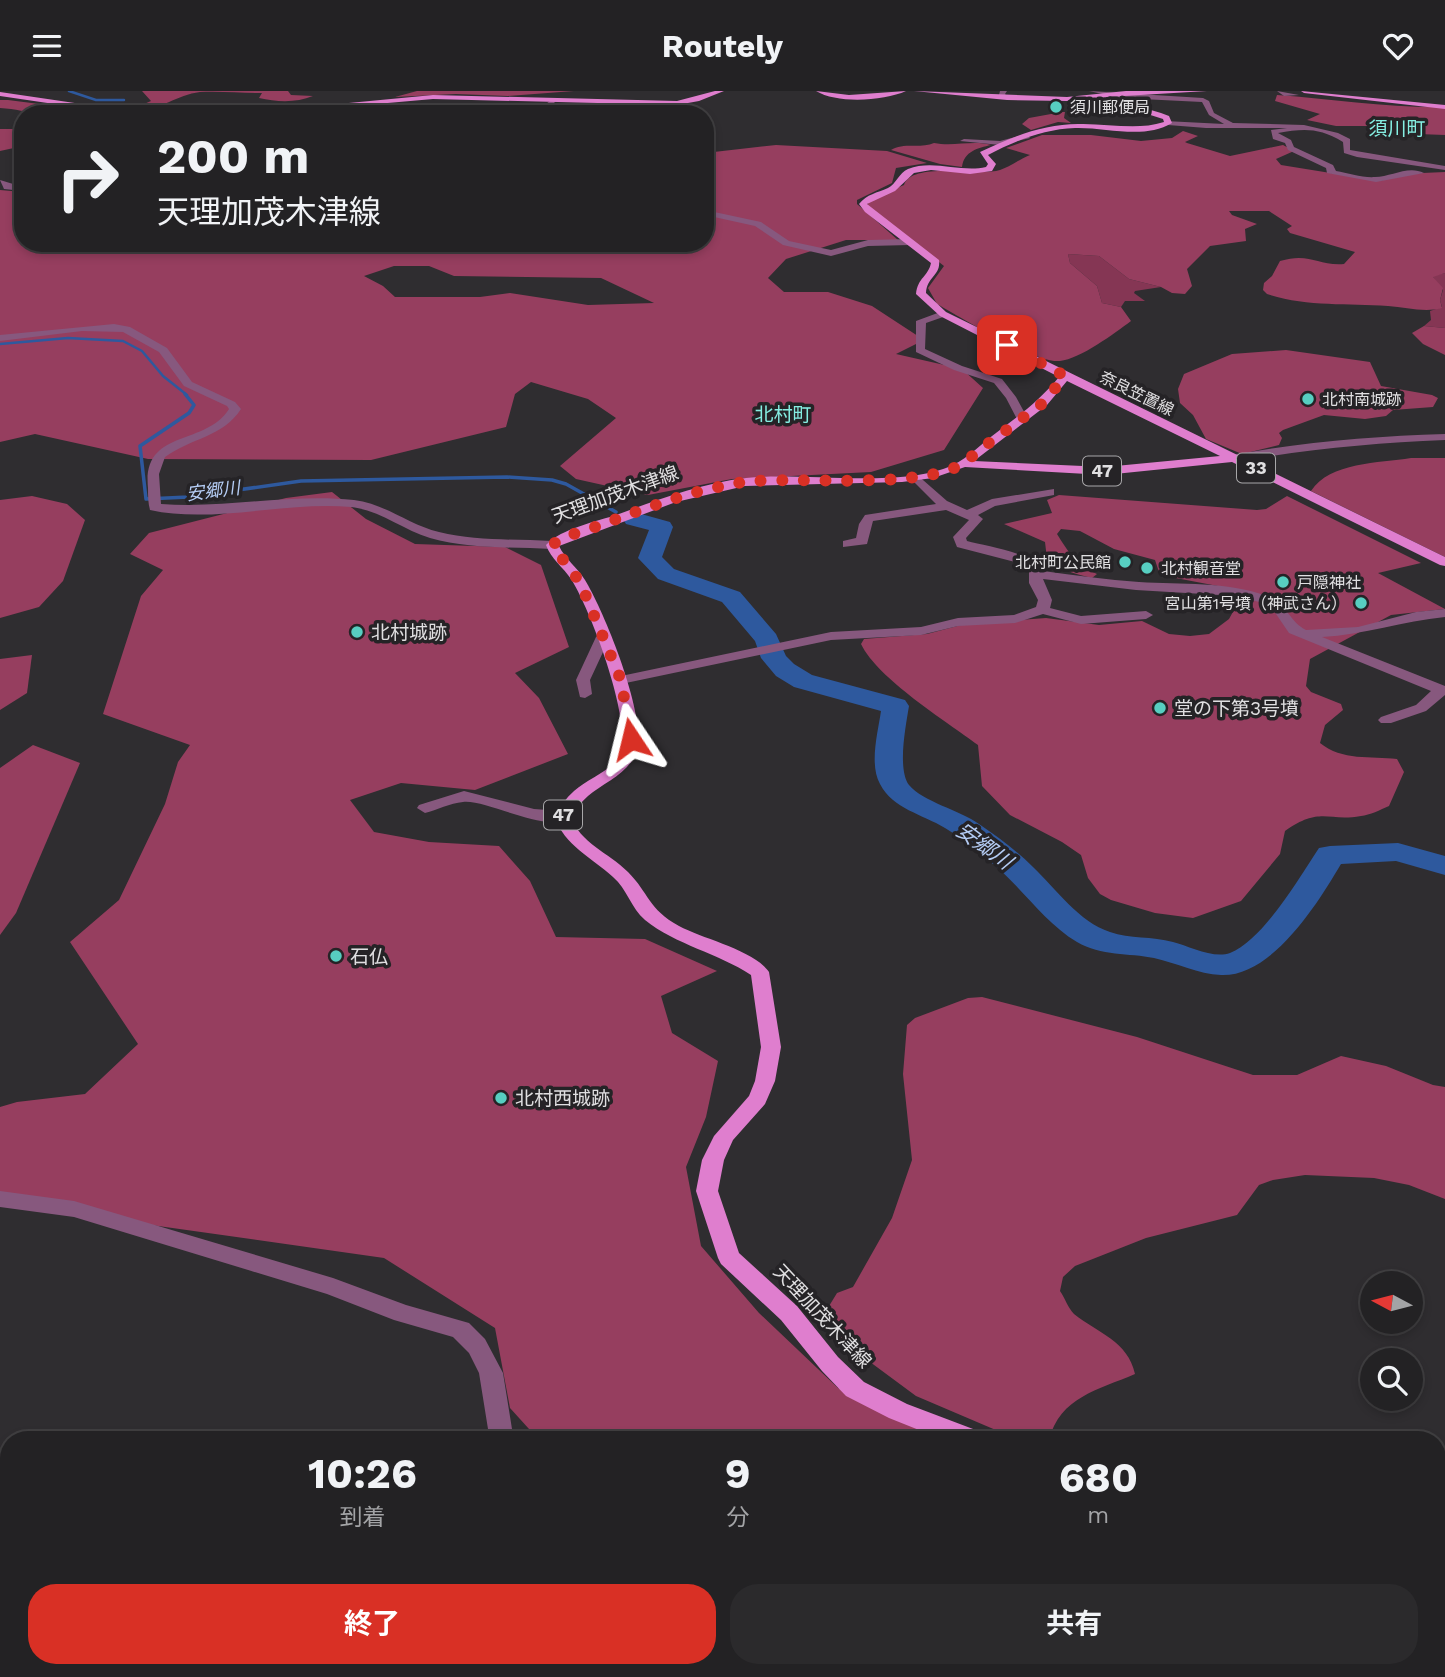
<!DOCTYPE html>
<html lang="ja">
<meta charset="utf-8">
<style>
:root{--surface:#232224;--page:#2b2a2c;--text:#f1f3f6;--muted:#a3a4a6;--line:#403f41;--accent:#d93025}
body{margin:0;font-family:"Work Sans","Noto Sans JP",sans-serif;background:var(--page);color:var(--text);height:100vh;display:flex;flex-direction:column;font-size:26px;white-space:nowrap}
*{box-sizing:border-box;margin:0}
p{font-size:23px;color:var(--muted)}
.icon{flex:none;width:38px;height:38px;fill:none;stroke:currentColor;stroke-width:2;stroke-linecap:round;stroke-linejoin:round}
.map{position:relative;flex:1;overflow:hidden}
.details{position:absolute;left:0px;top:1340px;width:1446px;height:247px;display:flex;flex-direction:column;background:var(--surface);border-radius:28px 28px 0 0;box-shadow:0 4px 10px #0003,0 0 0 2px var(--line)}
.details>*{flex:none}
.top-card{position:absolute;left:14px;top:14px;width:700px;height:147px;border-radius:28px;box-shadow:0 4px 10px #0003,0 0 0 2px var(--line);background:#232224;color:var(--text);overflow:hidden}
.needle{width:46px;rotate:277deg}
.controls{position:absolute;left:1360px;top:1180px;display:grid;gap:14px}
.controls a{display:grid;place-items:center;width:63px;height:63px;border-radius:50%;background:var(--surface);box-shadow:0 4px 10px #0003,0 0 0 2px var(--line);font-size:35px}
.pin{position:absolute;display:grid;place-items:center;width:60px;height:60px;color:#fff;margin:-30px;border-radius:14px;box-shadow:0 4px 10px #0006}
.me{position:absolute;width:77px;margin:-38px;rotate:350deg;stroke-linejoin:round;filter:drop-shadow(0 0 5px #0008)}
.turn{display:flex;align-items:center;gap:24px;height:147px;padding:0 28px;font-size:32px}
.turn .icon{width:91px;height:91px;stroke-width:2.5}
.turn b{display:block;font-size:49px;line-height:60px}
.eta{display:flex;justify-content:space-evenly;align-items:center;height:119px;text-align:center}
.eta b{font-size:42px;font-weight:700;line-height:49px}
.button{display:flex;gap:14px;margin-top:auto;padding:14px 28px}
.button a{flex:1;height:80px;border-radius:28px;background:var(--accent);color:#fff;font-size:28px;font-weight:700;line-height:80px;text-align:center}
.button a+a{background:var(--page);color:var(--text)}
header{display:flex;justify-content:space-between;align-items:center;height:91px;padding:0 28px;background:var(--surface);font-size:32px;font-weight:700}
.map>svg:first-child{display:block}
</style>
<header><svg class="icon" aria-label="menu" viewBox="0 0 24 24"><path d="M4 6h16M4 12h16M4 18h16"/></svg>Routely<svg class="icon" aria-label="heart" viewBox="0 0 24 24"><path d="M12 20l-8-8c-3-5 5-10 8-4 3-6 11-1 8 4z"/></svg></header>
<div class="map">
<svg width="1445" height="1586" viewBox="0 0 1445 1586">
<rect width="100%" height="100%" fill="#2f2d30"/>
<g fill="#853654">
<polygon points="1068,163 1099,165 1129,188 1161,196 1135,200 1134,202 1145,210 1125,210 1121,216 1102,212 1097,195 1070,172"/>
<polygon points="1445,182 1445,237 1424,235 1431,229 1430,220 1442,216 1440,209 1443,199 1432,185"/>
</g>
<g fill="#963e5f" fill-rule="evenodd">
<path d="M 142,0 L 288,0 L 291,4 L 313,5 C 296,12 277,11 259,7 L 262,2 C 242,2 220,0 200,1 C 175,4 158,22 130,19 L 151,10 Z"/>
<polygon points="417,0 574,0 508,5 456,3 395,6"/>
<path d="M 1277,4 C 1332,8 1389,17 1445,16 L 1445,44 L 1418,43 L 1400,35 L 1336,35 L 1307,29 L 1320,23 L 1275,10 Z"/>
<path d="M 0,9 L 8,9 L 63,16 C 38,28 25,18 0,17 Z"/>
<polygon points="1062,21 1065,21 1064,27 1071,32 1058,31 1031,39 1022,33 1029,27"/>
<polygon points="0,38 23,38 23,55 0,60"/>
<path d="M 1183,40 L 1198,45 L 1185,51 L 1187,52 L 1230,65 L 1283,54 L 1294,60 L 1276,68 L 1281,74 L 1380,90 L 1400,83 L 1445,81 L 1445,182 L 1433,186 L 1443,197 L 1440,209 L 1442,217 C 1424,222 1406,216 1388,215 C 1347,212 1306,216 1267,203 L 1263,199 L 1264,192 L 1272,185 L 1280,170 C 1310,161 1317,175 1344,173 L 1355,161 L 1290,142 L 1287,138 L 1292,135 L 1269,120 L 1229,120 L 1232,124 L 1257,133 L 1245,138 L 1246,150 L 1210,155 L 1187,178 L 1192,195 L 1185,203 L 1172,202 L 1161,196 L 1129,188 L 1099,165 L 1068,163 L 1070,172 L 1097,195 L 1102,212 L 1121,216 L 1131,230 C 1115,242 1080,268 1060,270 C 1034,272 962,227 937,213 L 928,197 L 944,175 L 867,114 L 871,108 L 904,94 C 912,70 978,86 1000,79 C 1009,76 1020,68 1030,64 L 1006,57 L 1042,44 L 1091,44 L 1141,50 L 1172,47 Z"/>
<path d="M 934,52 C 953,56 973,49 991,54 C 978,57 964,60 962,76 L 940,73 L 891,59 C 903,51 921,58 934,52 Z"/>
<path d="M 776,54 L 887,60 L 927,72 L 896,77 L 892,92 L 857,109 L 857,113 L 898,149 L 846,149 L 786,168 L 768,187 L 784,201 L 828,201 L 872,215 L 924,249 L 896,263 L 962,278 L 983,297 L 944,359 L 871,381 L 732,388 L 648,404 L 576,388 L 560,375 L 616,327 L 588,308 L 531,291 L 515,303 L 506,336 L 371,369 L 148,368 L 35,343 L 0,351 L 0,99 L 23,101 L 23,152 L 705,152 L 705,62 ZM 394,175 L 429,175 L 454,185 L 601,187 L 654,212 L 588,214 L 510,202 L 480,206 L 395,206 L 383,195 L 364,185 Z"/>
<polygon points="1424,235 1445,237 1445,264 1423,253 1412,242"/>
<polygon points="1286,259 1370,271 1381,295 1432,304 1438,307 1433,316 1393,319 1386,325 1365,328 1324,324 1283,339 1279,342 1282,347 1279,354 1242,363 1206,348 1193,324 1180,312 1178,298 1184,283 1232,263"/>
<path d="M 1411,367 L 1445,367 L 1445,466 L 1311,400 C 1330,371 1379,372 1411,367 Z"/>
<polygon points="332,401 366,428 415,453 505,456 541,474 569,556 515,582 539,607 568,663 475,699 401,692 350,709 374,741 429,751 499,755 530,790 556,846 645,848 717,880 661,905 672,942 718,970 706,1026 686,1076 701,1155 759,1222 838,1297 949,1349 539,1349 510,1317 495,1237 384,1167 144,1133 0,1101 0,1016 17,1011 85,1003 138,953 70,851 119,809 165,713 178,671 190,654 103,623 141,505 163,479 130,463 149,442 286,407"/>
<path d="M 1059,404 L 1257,419 L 1266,418 L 1287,405 L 1421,472 L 1378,482 L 1445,518 L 1391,524 L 1310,568 L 1306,595 L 1311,601 L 1341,613 L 1343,619 L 1325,634 L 1320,652 C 1342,670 1371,665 1397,668 L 1404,681 L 1389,715 C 1380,719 1370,724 1361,725 C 1327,731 1321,715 1285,740 L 1280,763 L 1241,810 L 1193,827 L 1155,822 L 1111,809 L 1100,803 L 1088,787 L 1081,764 L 1062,751 L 1010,724 L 982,695 L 978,654 C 946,630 878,588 861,553 L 864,548 L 927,543 L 965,533 L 1046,527 L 1099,534 L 1142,530 L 1169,543 L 1190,545 L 1209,543 L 1229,528 L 1234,519 L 1232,509 L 1223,496 L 1160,484 L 1155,469 L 1114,458 L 1080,440 L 1061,438 L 1057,443 C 1068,461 1077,474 1097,483 L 1092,487 C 1076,483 1060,479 1047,468 L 1045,451 L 1004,433 L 1052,422 L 1047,409 Z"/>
<polygon points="32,405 67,413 85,429 63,490 39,516 0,527 0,409"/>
<polygon points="32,564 27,602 0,619 0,568"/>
<polygon points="33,654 80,672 16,822 0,844 0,677"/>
<path d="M 982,906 L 1137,946 L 1253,984 L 1297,984 L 1341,965 L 1386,975 L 1433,994 L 1445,996 L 1445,1108 L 1409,1094 L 1374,1087 L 1305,1084 L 1273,1089 L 1259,1094 L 1237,1124 L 1146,1147 L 1075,1175 L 1063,1186 L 1060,1200 C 1065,1207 1068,1217 1074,1223 C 1098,1242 1128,1250 1135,1283 C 1098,1299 1060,1306 1049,1349 L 1019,1349 L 916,1305 L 843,1251 L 823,1225 L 837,1202 L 853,1196 L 892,1127 L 912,1069 L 903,983 L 907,934 L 915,927 L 968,907 Z"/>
<polygon points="1066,1578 1073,1586 808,1586 799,1579"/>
<polygon points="1114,1579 1201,1579 1206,1586 1120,1586"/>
</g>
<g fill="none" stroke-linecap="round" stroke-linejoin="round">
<g stroke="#2e599e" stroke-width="2.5">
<polyline points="69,0 96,9 124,9"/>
<polyline points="0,253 68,247 123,250 142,260 163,285 187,304"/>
</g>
<polyline stroke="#2e599e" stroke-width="3.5" points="185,303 194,314 189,322 140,355 146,408 188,406 301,390 507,386 552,389 566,393 616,421"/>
<path fill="#2e599e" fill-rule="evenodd" d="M 634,421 L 670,431 L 673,436 L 662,466 L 674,478 L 740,501 L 776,543 L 786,565 L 794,573 L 812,584 L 905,609 L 909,615 C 906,634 897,678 909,694 C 923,711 960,719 979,733 C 998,746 1017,760 1033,776 C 1056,798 1079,831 1110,841 C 1130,848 1152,845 1173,851 C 1189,855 1213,868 1230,862 C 1264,848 1299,787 1319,757 L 1330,755 L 1398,752 L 1445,765 L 1445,784 L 1396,770 L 1341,773 C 1318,812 1272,886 1221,884 C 1198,883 1177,872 1154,867 C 1129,862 1101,865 1077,851 C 1042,830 1020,793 987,768 C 974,757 960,746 945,737 C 922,723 893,718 880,693 C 869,673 878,641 881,620 L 794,596 L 776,585 L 761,567 L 755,550 L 722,511 L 658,488 L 638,467 L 649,439 L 626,433 L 623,428 L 626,423 Z"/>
<g fill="#87587e" fill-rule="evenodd">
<polygon points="1000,0 1007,0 1005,3 1009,8 999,4"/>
<path d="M 1089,0 L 1203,7 L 1209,10 L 1214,22 L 1233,32 L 1304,34 L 1338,42 L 1350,48 L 1350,59 L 1445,75 L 1445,79 L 1357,66 L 1344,62 L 1343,51 C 1318,36 1303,38 1278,42 L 1291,49 L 1294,56 L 1333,74 L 1336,80 C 1348,82 1363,87 1375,86 C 1391,86 1408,74 1424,82 L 1376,91 L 1327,82 L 1326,77 L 1288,59 L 1285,52 L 1273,48 L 1271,39 L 1287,37 L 1206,37 L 1168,34 L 1165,30 L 1224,33 L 1209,24 L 1202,11 L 1121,7 Z"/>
<polygon points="1277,0 1299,4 1284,5"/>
<polygon points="1088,6 1092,6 1097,11 1077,19 1077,17 1090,10"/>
<polygon points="551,9 556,10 548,18 548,23 541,23 541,17"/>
<polygon points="1027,43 1030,47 1000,54 960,50 964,48 1000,50"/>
<polygon points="0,89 23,96 23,100 4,98"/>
<polygon points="705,119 761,131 789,150 831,159 868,149 910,148 914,151 910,154 868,155 831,165 783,154 755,135 705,124"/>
<polygon points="943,220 946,221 946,225 926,232 925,258 962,275 1002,288 1016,306 1028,328 1026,330 1018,330 1006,307 994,292 954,279 916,261 916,230"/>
<path d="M 114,233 L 130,236 L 167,257 L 192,291 L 235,311 L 241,318 C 223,346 191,347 165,366 L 159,383 L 161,413 C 225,418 290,402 354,409 C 386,413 409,434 439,441 C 476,450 515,448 552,450 L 558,454 L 552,458 C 512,456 469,458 430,447 C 403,439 380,419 351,416 C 286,410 213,433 150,419 C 148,412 148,405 148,397 C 142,337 205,356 229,318 L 227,315 L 184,295 L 159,261 L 123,241 L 82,240 L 0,250 L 0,244 Z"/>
<path d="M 1445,343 L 1445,349 C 1375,352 1306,358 1237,371 L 1231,367 L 1237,363 C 1306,351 1375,345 1445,343 Z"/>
<path d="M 915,382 L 947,410 L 967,419 L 992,408 L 1054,398 L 1054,404 L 995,415 L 978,424 L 983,428 L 966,447 L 967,450 C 986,455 1035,462 1043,480 C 1075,484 1107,489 1139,491 C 1181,494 1227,490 1267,505 C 1286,511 1290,532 1306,539 L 1358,536 L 1416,521 L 1445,518 L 1445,526 C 1403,530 1364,544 1322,546 L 1445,595 L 1445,604 L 1426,620 L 1391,632 L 1381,632 L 1378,629 L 1381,626 L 1416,614 L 1431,600 L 1289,542 L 1274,520 L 1259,511 L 1237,505 L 1136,499 L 1043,488 L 1052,509 L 1050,517 L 1081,525 L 1146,520 L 1153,524 L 1146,528 L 1081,533 L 1043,523 L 1015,532 L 958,535 L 921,544 L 831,549 L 621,593 L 616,592 L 614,589 L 616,586 L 621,585 L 831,541 L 921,536 L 958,527 L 1014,524 L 1036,516 L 1038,509 L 1029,492 L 1029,478 L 1015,471 L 957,456 L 953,446 L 969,429 L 946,419 L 873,430 L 867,453 L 843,456 L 843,450 L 856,447 L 859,433 L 865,424 L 936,413 L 909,386 Z"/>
<polygon points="603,542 610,546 590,589 592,603 585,607 580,606 576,589 596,546"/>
<path d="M 464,700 L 534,718 L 562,720 L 570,725 C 551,745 487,708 463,711 C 450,712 437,719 425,722 L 417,717 L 419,714 Z"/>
<polygon points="0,1100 74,1110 333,1187 406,1214 469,1232 485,1248 503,1282 512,1338 517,1349 493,1349 488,1338 479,1282 469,1262 453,1246 394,1229 327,1203 74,1126 0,1116"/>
<polygon points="745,1578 776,1578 779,1586 748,1586"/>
</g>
<g fill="#df7ece" fill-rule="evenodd">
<polygon points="715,0 724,0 699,10 677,14 433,8 263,23 233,23 433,4 677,10"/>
<path d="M 816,0 L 849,4 L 906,0 C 884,10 837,13 816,0 Z"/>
<path d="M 914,0 L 1067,6 L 1126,0 L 1207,0 L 1107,6 L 1161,22 L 1169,25 L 1172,32 C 1144,49 1106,36 1075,37 C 1044,38 1015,50 988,64 L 996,73 L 992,80 L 970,83 L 931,79 L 914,82 L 895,100 L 867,113 L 939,169 C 941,185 927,185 926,202 L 946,221 L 1445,466 L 1445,475 L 1440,474 L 1232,371 L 1105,384 L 965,376 L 933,387 L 902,391 L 745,395 L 676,411 L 559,455 C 565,468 578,477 585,489 C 604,520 649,629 636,662 C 628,683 603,692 588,705 C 581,711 576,718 570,725 C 581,753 608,761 628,781 C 649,802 648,818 679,835 C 703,848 754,859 769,881 L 781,956 L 775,990 L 765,1013 L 733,1049 L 724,1069 L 718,1100 L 739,1162 L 797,1215 L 838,1266 L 864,1291 L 907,1313 L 981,1341 L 984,1349 L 944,1349 L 889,1327 L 846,1305 L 822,1280 L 781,1229 L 721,1173 L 718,1167 L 696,1100 L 702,1069 L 714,1045 L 749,1005 L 755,990 L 761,956 L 751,884 C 718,862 676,854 645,829 C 631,817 627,798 613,786 C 591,766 565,755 554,725 C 560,716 566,707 574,700 C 587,688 612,680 620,663 C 633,631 590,517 571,488 C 563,476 551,468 546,454 C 562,437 596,431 619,423 C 660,408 703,392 746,387 C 804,381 902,398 953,374 C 968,367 982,352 996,342 C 1019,325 1040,309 1059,286 L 940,225 L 916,203 C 918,186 928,186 931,172 L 865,121 L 859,113 C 867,103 877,102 888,97 C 896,93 899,82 908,78 C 933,68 961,82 986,76 L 988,73 L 980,61 C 1011,46 1044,33 1078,33 C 1107,32 1136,40 1164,31 L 1163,28 L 1097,7 L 1067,10 L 1007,9 ZM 1067,290 L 1220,365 L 1105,376 L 974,370 L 1047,314 Z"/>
<polygon points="1301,0 1445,14 1445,18 1304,2"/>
<polygon points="0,1 95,15 160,21 163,23 95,19 0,5"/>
<polygon points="1069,1578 1102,1578 1105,1586 1072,1586"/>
</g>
</g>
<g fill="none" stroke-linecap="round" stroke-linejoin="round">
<path stroke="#d93025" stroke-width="12" stroke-dasharray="0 21.6" d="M 631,648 L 621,589 L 603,546 L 580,491 L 552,454 C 567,443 589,439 606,432 C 652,415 696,398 745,391 C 795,384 944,403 974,363 L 1043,312 L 1065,285 L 1007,254"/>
</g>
<g fill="#57cec1" stroke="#252326" stroke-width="2.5">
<circle cx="1056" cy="16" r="7"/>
<circle cx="1308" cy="308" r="7"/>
<circle cx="1125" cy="471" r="7"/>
<circle cx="1147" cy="477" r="7"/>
<circle cx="1283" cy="491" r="7"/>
<circle cx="1361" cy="512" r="7"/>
<circle cx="357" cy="541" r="7"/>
<circle cx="1160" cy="617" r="7"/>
<circle cx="336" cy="865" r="7"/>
<circle cx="501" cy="1007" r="7"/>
</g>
<g text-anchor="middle" stroke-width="7" stroke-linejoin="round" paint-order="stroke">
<g font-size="16" fill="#e0dfe1" stroke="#252326" text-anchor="start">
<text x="1070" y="22">須川郵便局</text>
<text x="1322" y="314">北村南城跡</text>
<text x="1111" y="477" text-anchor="end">北村町公民館</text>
<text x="1161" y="483">北村観音堂</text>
<text x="1297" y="497">戸隠神社</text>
<text x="1347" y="518" text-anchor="end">宮山第1号墳（神武さん）</text>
</g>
<g font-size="16" fill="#e0dfe1" stroke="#252326">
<text transform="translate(1137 302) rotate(26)" y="6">奈良笠置線</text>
</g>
<g fill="#252326" stroke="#a8a7a9" stroke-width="2">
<rect x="1237" y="362.5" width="38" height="29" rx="5"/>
<rect x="1083" y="365.5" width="38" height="29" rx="5"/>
<rect x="544" y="709.5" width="38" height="29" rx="5"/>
</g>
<g font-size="18" font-weight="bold" fill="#e0dfe1">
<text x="1256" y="383">33</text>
<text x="1102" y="386">47</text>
<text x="563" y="730">47</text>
</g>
<g font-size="18" font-style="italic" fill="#b4ccf4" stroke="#252326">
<text transform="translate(213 400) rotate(-7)" y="6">安郷川</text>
</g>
<g font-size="19" fill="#85eee2" stroke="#252326">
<text x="1397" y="44">須川町</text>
<text x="783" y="330">北村町</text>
</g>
<g font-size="19" fill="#e0dfe1" stroke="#252326">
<text transform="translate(615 403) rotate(-20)" y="7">天理加茂木津線</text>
<text transform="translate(823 1225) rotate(47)" y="7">天理加茂木津線</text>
</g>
<g font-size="19" fill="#e0dfe1" stroke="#252326" text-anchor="start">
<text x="371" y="548">北村城跡</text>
<text x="1174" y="624">堂の下第3号墳</text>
<text x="350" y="872">石仏</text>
<text x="515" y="1014">北村西城跡</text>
</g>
<g font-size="21" font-style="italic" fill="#b4ccf4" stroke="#252326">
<text transform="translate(984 755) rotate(36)" y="7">安郷川</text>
</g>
</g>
</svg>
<div class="controls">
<a><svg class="needle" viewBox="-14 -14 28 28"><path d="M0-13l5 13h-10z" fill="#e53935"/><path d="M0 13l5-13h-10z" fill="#a3a4a6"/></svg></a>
<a><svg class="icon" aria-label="search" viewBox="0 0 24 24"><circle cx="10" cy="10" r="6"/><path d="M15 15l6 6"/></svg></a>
</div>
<div class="pin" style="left:1007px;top:254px;background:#d93025"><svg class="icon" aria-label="arrive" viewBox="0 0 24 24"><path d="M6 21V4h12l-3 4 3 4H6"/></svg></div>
<svg class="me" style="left:631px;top:648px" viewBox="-20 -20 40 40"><path d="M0-17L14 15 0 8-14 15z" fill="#d93025" stroke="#fff" stroke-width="4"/></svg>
<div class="top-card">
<div class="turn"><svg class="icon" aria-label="right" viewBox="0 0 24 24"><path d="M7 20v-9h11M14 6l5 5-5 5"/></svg><div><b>200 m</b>天理加茂木津線</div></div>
</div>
<section class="details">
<div class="eta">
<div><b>10:26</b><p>到着</p></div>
<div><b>9</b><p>分</p></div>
<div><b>680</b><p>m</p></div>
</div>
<div class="button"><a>終了</a><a>共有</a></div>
</section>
</div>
